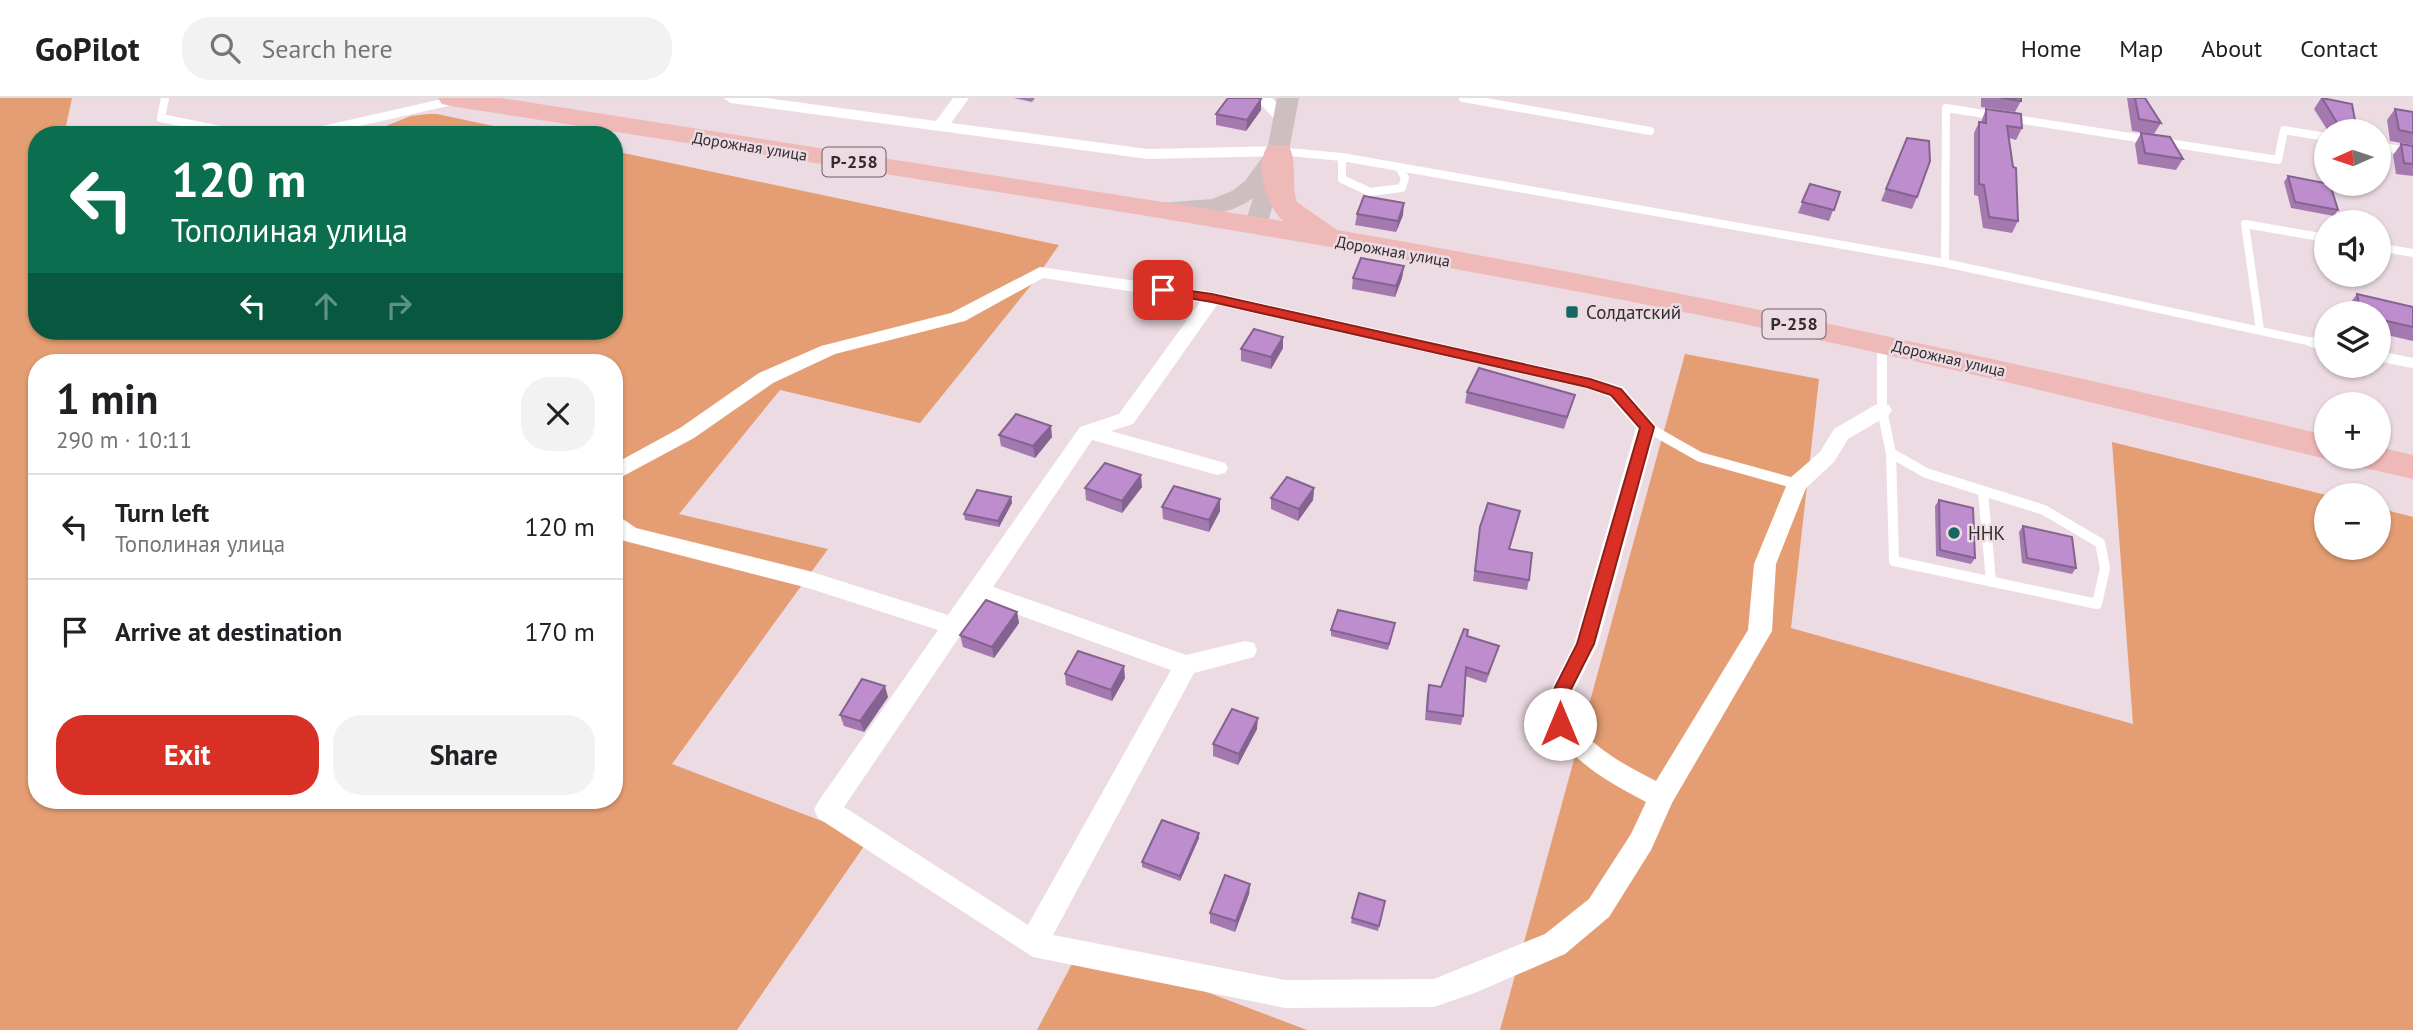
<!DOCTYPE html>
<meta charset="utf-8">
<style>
:root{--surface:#fff;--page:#f2f2f2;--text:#202124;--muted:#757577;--line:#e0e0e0;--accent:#d93025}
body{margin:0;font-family:"PT Sans",sans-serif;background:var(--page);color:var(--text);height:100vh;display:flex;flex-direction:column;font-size:26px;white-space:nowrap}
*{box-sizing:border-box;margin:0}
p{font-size:23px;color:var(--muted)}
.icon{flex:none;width:38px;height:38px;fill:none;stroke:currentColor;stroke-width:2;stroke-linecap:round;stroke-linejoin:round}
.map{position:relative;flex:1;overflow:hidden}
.side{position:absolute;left:28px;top:256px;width:595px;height:455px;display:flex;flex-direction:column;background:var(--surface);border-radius:28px;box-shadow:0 2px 5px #0004}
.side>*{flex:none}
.top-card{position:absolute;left:28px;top:28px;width:595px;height:214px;border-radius:28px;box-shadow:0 2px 5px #0004;background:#0b6e4f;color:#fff;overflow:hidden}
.needle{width:46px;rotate:267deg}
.buttons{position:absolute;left:2314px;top:21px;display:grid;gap:14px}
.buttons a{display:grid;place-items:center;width:77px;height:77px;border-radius:50%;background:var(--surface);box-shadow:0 2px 5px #0004;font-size:35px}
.pin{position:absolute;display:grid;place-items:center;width:60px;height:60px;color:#fff;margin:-30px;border-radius:14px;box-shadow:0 4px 10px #0006}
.me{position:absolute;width:77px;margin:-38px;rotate:0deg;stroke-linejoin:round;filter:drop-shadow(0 0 5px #0008)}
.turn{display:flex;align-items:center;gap:24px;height:147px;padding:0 28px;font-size:32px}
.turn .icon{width:91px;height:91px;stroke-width:2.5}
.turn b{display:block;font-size:49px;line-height:60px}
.lanes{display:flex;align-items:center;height:66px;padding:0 28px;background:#0003;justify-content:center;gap:35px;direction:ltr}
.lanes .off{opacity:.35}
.round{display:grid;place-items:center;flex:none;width:74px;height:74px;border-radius:28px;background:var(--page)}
.summary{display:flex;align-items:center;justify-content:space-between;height:119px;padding:0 28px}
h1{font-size:42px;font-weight:700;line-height:52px}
.button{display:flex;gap:14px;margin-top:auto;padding:14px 28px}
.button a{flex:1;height:80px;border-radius:28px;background:var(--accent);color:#fff;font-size:28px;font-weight:700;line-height:80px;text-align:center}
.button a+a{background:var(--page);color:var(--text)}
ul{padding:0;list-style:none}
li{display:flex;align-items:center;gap:21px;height:105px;padding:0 28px;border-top:2px solid var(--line)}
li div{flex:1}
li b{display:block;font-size:26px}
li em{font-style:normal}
header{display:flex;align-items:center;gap:42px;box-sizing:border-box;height:98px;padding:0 35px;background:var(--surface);border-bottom:2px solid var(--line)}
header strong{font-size:33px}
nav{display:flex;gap:38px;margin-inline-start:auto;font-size:24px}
.search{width:490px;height:63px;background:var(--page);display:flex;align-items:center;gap:18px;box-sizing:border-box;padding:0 24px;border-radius:28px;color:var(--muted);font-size:26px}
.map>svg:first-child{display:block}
</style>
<header>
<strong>GoPilot</strong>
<div class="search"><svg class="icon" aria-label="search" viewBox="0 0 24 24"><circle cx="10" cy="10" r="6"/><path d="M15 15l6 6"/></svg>Search here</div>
<nav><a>Home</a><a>Map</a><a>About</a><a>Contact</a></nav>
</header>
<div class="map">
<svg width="2413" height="932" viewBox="0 0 2413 932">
<rect width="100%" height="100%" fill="#ecdbe3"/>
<g fill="#e59e73" fill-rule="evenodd">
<path d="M 0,0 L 72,0 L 64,37 L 37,37 L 37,233 L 614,233 L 614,53 L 1059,147 L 1032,186 L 920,325 L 780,292 L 679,416 L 828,451 L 672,666 L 869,741 L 737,932 L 0,932 ZM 37,264 L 614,264 L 614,702 L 37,702 Z"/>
<polygon points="428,16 437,16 536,37 363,37 411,18"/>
<polygon points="1685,256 1819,281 1791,530 2133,626 2112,344 2326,397 2326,450 2378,450 2378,410 2413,419 2413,932 1500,932"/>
<polygon points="1082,847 1307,932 1037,932"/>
</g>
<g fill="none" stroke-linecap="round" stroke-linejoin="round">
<g stroke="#fff" stroke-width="8">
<polyline points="165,0 161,20 245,37"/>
<polyline points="1463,0 1650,33"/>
<polyline points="301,37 456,2"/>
<polyline points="2378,48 2413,54"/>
<polyline points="1278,53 1342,59 1945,165 2321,246"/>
<polyline points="1342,59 1342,81 1370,94 1402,90 1405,80 1399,69"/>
<polyline points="2378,149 2413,155"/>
<polyline points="1945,165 1946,10 2278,62 2284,32 2326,39"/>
<polyline points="2260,232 2245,126 2326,140"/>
</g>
<g stroke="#fff" stroke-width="10">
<polyline points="2312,244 2326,247"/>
<polyline points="1882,245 1882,312 1891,355"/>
<polyline points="2378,258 2413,265"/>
<polyline points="1647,329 1700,359 1797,386"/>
<polygon points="1891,355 1926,375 2044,412 2100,445 2105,470 2097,506 1894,463"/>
<polyline points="1983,393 1991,484"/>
</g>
<g fill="#fff" fill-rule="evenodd">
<polygon points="723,0 766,0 936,23 953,0 969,0 951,25 1148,51 1278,48 1286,53 1278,58 1148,61 731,5"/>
<polygon points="1255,0 1272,0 1291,21 1283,26 1277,24"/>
<path d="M 1040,169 L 1212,194 L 1590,279 L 1623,289 L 1657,329 L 1598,546 L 1567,607 C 1583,646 1621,665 1656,683 L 1748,532 L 1754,466 L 1789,381 L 1820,354 L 1834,331 L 1875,307 L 1889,307 L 1892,312 L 1889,317 L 1848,341 L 1834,364 L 1806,390 L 1776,466 L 1772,533 L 1672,705 L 1651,752 L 1609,819 L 1565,856 L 1477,894 L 1434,909 L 1285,910 L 1033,859 L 818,720 L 814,712 L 818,704 L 938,532 L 808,490 L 621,442 L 614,436 L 614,415 L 636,430 L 809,473 L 948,517 L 1080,329 L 1119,316 L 1200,204 L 1043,180 L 965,223 L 835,256 L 773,285 L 694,340 L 614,383 L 614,366 L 680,330 L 759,275 L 821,248 L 951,215 ZM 1217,207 L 1585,290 L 1609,299 L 1636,330 L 1574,546 L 1543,607 C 1563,660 1598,678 1646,704 L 1631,736 L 1589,801 L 1545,836 L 1434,881 L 1285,882 L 1053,837 L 1194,575 L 1254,559 L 1257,552 L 1254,545 L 1245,543 L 1186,557 L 993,489 L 1092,342 L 1217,377 L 1225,375 L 1228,370 L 1225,365 L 1111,333 L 1133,326 ZM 983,504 L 1171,572 L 1028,827 L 844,709 Z"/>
</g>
<path fill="#cdbfbf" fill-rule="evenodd" d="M 1277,0 L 1299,0 L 1289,53 L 1265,134 L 1247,134 L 1244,129 L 1253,100 C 1227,120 1176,124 1146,116 L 1142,111 L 1146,106 L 1212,101 L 1232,93 L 1245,83 L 1267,53 Z"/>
<g fill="#efb9b7" fill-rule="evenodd">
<path d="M 438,0 L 501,0 L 1283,123 C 1266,107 1254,68 1268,47 L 1288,47 C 1298,61 1291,87 1297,104 L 1337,132 C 1669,189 1998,260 2326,337 L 2326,359 L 2334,359 L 2326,361 C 2124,312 1922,262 1719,221 C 1298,137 874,75 451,8 L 442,6 Z"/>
<polygon points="2378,349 2413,357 2413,381 2356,368 2351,359 2378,359"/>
</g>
</g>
<g fill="#a379b0">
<polygon points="1014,0 1035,0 1032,4"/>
<polygon points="1981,0 2021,0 2021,3 2015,14 1981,9"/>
<polygon points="2127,0 2145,0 2161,25 2154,36 2132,33"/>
<polygon points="2321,0 2357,33 2328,33 2314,11"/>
<polygon points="1261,1 1261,12 1246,33 1216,27 1216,16"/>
<polygon points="1986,11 2022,30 2016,42 2009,40 2018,123 2012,135 1983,130 1978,98 1974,97 1974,35 1979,24 1981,24"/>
<polygon points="2395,11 2413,14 2413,47 2390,43 2387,22"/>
<polygon points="2141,35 2183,61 2176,72 2138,66 2135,46"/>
<polygon points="1907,40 1917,99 1912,111 1881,103"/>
<polygon points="2401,46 2413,48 2413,78 2396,76 2393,57"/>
<polygon points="2288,78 2338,112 2334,118 2291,110 2284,84"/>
<polygon points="1810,86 1840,94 1829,123 1798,115"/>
<polygon points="1357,116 1403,117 1396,134 1355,127"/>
<polygon points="1404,168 1402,180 1395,199 1352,191 1353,180"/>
<polygon points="2357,196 2413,209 2413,243 2378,235 2378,215 2349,215 2348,208"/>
<polygon points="1283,239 1283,250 1271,271 1241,263 1241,251"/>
<polygon points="1467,294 1575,297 1564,331 1465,305"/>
<polygon points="999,337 1052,339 1035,360 1001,348"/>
<polygon points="1142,389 1122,415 1086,402 1085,390"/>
<polygon points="1314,390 1313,402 1298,423 1271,411 1271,400"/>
<polygon points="1011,399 1012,405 999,429 965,422 964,416"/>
<polygon points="1939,402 1975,460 1971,466 1936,458 1935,408"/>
<polygon points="1162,409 1220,413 1209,434 1163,421"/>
<polygon points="2023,428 2076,470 2072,476 2022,465 2019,434"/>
<polygon points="1480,429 1509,451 1529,482 1527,492 1473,483"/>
<polygon points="1017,514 1019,525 994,560 963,549 960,537"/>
<polygon points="1394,531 1388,552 1331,538 1331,532"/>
<polygon points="1467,538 1496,557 1486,585 1465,578 1463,618 1461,627 1425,622 1427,596 1429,587 1441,589"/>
<polygon points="1065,576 1125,580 1112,603 1066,587"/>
<polygon points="888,599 864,634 844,628 840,617"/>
<polygon points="1257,631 1238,667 1213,658 1213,646"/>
<polygon points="1199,740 1180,783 1142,769 1142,764"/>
<polygon points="1250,786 1249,796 1235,834 1210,825 1210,815"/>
<polygon points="1385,803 1378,833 1351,825 1352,820"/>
</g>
<g fill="#846390">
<polygon points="1261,1 1261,12 1246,33 1247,22"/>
<polygon points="1404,105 1403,117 1396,134 1398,123"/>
<polygon points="1404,168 1402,180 1395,199 1396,188"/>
<polygon points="1283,239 1283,250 1271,271 1271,259"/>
<polygon points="1051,328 1052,339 1035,360 1033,348"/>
<polygon points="1141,377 1142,389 1122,415 1122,403"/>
<polygon points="1314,390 1313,402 1298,423 1299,411"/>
<polygon points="1011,399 1012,405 999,429 998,423"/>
<polygon points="1220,401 1220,413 1209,434 1209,422"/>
<polygon points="1017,514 1019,525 994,560 992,549"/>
<polygon points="1124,568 1125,580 1112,603 1111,592"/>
<polygon points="885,588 888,599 864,634 860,623"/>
<polygon points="1258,620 1257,631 1238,667 1239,656"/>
<polygon points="1199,735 1199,740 1180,783 1180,778"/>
<polygon points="1250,786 1249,796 1235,834 1236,823"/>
</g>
<g fill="#bd8dcd" stroke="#846390" stroke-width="2">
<polygon points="1228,0 1258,0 1261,1 1247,22 1216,16"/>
<polygon points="2001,0 2021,0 2021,3"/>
<polygon points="2135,0 2145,0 2161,25 2139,21"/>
<polygon points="2322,0 2352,6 2357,33 2342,33"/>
<polygon points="1986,11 2021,16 2022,30 2007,28 2013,69 2016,70 2018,123 1989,119 1984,87 1979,86 1979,24 1986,25"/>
<polygon points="2395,11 2413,14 2413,35 2399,32"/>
<polygon points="2141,35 2170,39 2183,61 2145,55"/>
<polygon points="1907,40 1929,43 1930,63 1917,99 1886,91"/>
<polygon points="2401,46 2413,48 2413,66 2404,65"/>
<polygon points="2288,78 2330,86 2338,112 2295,104"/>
<polygon points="1810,86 1840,94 1834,112 1802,104"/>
<polygon points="1364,98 1404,105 1398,123 1357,116"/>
<polygon points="1361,160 1404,168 1396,188 1353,180"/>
<polygon points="2357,196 2413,209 2413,229 2378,221 2378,215 2361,215"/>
<polygon points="1254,231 1283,239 1271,259 1241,251"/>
<polygon points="1479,270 1575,297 1567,319 1467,294"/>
<polygon points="1016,316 1051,328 1033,348 999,337"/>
<polygon points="1105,365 1141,377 1122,403 1085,390"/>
<polygon points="1287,379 1314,390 1299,411 1271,400"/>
<polygon points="1174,388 1220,401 1209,422 1162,409"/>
<polygon points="977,392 1011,399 998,423 964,416"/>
<polygon points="1939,402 1973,410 1975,460 1940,452"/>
<polygon points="1488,405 1520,413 1509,451 1532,455 1529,482 1475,473 1480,429"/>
<polygon points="2023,428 2072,439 2076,470 2027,460"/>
<polygon points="986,502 1017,514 992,549 960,537"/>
<polygon points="1338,512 1395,525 1389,546 1331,532"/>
<polygon points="1464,531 1468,532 1467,538 1499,548 1488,576 1466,569 1463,618 1427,613 1429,587 1441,589"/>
<polygon points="1078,553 1124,568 1111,592 1065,576"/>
<polygon points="862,581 885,588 860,623 840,617"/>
<polygon points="1232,611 1258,620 1239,656 1213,646"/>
<polygon points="1162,722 1199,735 1180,778 1142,764"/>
<polygon points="1225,777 1250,786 1236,823 1210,815"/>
<polygon points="1359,795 1385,803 1379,828 1352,820"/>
</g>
<polygon fill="#d93025" stroke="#8d1f18" stroke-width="2" points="1163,189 1212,196 1590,281 1621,291 1654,329 1594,546 1563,607 1568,626 1566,631 1553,631 1546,607 1577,546 1640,330 1611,297 1587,289 1212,204 1158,195 1156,192"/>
<g fill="#186663" stroke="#ecdbe3" stroke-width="2.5">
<rect x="1565" y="207" width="14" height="14" rx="3.5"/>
<circle cx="1954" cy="435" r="7"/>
</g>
<g text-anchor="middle" stroke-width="5" stroke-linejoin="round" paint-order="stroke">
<g font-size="16" fill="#332d2f" stroke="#ecdbe3">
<text transform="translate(750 48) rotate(9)" y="6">Дорожная улица</text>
<text transform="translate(1393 153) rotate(10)" y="6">Дорожная улица</text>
<text transform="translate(1949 260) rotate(13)" y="6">Дорожная улица</text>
</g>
<g fill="#ecdbe3" stroke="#6a6165" stroke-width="2">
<rect x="822.5" y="49.5" width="63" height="29" rx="5"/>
<rect x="1762.5" y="211.5" width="63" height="29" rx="5"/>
</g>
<g font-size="18" font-weight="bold" fill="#332d2f">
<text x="854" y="70">Р-258</text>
<text x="1794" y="232">Р-258</text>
</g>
<g font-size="19" fill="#332d2f" stroke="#ecdbe3" text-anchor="start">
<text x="1586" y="221">Солдатский</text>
<text x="1968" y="442">ННК</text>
</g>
</g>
</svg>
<div class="buttons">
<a><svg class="needle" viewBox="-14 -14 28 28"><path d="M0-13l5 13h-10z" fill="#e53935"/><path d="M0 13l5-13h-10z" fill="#757577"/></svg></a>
<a><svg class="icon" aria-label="sound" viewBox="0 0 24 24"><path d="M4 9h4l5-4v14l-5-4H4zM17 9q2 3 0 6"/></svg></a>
<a><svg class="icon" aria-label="layers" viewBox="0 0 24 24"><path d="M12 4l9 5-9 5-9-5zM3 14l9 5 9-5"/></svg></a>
<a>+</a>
<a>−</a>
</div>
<div class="pin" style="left:1163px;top:192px;background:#d93025"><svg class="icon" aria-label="arrive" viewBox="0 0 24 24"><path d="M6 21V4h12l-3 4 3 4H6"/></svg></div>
<svg class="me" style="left:1560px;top:626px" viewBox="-20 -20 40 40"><circle r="19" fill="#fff"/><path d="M0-13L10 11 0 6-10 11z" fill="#d93025"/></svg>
<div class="top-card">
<div class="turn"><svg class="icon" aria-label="left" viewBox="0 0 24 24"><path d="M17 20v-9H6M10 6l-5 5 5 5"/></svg><div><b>120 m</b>Тополиная улица</div></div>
<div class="lanes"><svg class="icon" aria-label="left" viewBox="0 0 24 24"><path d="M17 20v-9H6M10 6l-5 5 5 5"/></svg><svg class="icon off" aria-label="ahead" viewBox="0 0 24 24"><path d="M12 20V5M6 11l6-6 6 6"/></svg><svg class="icon off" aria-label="right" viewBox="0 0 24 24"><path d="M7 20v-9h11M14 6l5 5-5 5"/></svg></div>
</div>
<section class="side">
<div class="summary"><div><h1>1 min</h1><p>290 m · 10:11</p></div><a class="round"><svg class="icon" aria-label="close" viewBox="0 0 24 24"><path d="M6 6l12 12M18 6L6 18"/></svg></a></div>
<ul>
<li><svg class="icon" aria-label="left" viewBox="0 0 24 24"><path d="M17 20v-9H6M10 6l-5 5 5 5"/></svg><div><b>Turn left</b><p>Тополиная улица</p></div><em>120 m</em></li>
<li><svg class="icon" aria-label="arrive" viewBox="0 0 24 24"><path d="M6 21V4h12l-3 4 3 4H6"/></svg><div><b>Arrive at destination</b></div><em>170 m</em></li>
</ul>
<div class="button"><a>Exit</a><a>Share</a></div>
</section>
</div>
